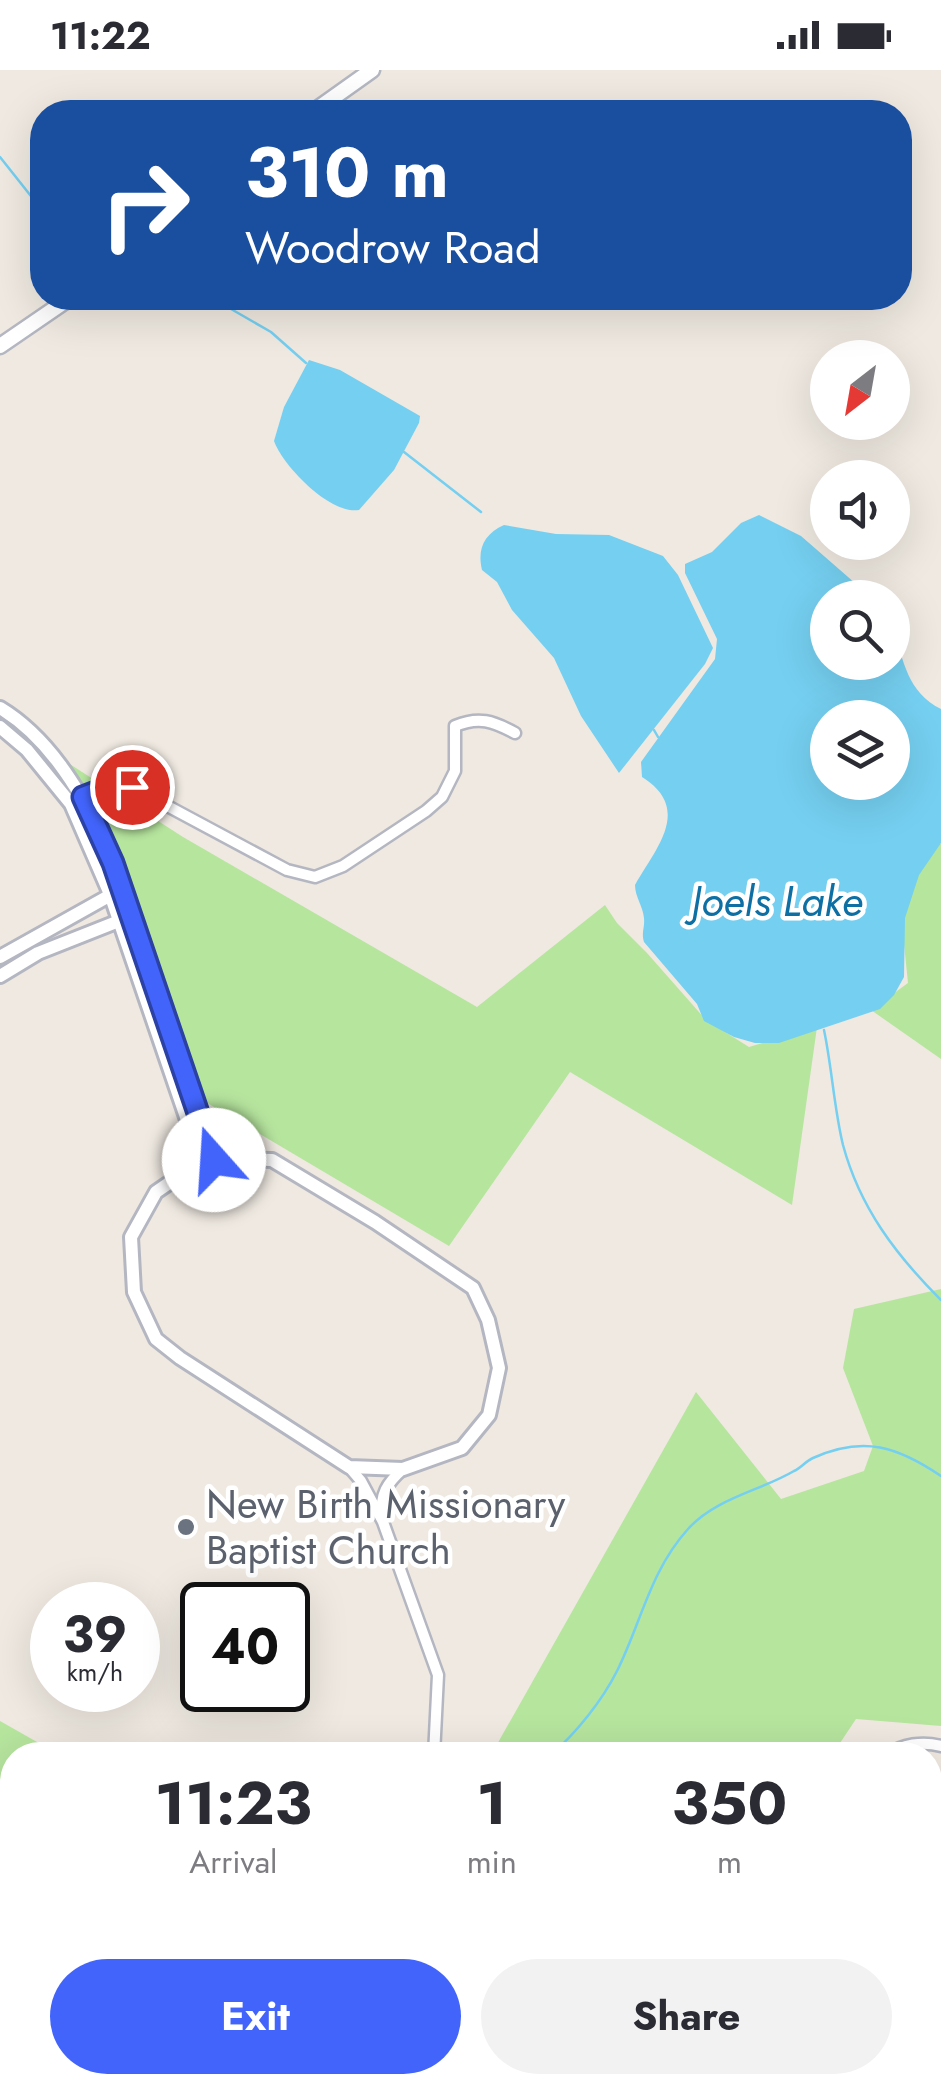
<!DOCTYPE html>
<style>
:root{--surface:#fff;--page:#f2f2f3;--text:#2b2b33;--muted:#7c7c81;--accent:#4264fb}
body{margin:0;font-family:Jost,sans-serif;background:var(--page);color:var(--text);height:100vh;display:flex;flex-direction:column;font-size:38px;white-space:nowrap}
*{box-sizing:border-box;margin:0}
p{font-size:32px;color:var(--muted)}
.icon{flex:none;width:55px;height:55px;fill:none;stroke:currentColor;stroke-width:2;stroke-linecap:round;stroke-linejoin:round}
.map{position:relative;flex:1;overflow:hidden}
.details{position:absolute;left:0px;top:1672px;width:942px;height:352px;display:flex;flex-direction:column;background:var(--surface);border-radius:40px 40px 0 0;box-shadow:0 10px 40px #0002}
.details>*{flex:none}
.hud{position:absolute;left:30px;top:30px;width:882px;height:210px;border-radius:40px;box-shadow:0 10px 40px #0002;background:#1a4fa0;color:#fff;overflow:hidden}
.needle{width:65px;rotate:211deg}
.controls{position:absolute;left:810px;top:270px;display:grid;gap:20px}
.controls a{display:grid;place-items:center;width:100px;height:100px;border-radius:50%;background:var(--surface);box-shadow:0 10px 40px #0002;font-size:50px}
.speed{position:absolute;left:30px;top:1512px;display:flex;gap:20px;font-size:50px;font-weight:700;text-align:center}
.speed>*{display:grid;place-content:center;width:130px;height:130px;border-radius:50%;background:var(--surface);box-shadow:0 10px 40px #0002;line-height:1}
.speed small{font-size:25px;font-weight:400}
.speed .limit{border:5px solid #111;border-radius:15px;background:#fff;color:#111}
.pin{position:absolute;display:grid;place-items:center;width:85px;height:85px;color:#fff;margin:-42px;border:5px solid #fff;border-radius:50%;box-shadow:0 2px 10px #0007}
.me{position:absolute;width:110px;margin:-55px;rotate:341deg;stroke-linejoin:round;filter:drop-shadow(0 0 8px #0008)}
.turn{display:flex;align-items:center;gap:35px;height:210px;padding:0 50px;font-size:45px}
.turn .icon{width:130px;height:130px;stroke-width:2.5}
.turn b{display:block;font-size:70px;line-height:85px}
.eta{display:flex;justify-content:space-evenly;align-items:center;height:170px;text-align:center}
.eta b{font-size:60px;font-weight:700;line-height:70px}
.action{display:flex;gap:20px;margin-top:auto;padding:20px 50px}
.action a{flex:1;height:115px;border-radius:60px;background:var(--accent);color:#fff;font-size:40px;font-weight:700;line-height:115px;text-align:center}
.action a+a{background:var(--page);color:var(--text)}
.status{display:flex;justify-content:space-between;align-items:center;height:70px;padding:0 50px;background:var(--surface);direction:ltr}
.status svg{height:28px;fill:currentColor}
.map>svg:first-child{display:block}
</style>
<div class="status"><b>11:22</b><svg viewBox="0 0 49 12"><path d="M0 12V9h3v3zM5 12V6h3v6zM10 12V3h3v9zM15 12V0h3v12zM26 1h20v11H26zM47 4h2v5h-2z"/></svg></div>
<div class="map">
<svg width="941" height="2023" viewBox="0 0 941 2023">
<rect width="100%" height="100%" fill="#efe9e1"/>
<g fill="#b6e59e">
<polygon points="51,682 183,767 477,937 605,835 617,853 647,883 706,950 749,977 817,957 792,1135 570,1002 449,1176 167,1009"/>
<polygon points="941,774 941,989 871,940 908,913 901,844 932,775"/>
<polygon points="941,1219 941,1656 856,1649 832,1685 491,1685 696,1322 781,1429 864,1401 873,1376 843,1298 854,1239"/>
<polygon points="0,1651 60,1685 12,1685 12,2012 621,2013 614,2023 0,2023"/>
</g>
<g fill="#75cff0" fill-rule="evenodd">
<path d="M 309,290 L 340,300 L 420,346 L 419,353 L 394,400 L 359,440 C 330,445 283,396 274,371 L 284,337 Z"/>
<path d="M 759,445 L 801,466 L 871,527 L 828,528 L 828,592 L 892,592 L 893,559 C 904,591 907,622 941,639 L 941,773 L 919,805 L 905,848 L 904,907 L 894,925 L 880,939 L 779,973 L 755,973 L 734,967 L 704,951 L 697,934 L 644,872 C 641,862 645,858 644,848 C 643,836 635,827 635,815 C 656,778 693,739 642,707 L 641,692 L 715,589 L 717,569 L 685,503 L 685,494 L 712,482 L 741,453 ZM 828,648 L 892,648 L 892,712 L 828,712 Z"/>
<path d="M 504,455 L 556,464 L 609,465 L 663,486 L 678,505 L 713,578 L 705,594 L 619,703 L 581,646 L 554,588 L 512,540 L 497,512 L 482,500 C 477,479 484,464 504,455 Z"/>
</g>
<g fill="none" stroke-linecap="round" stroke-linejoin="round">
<g stroke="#75cff0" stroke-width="2.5">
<polyline points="0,87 42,140"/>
<polyline points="212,228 271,262 306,293"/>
<polyline points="404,382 481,442"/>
<polyline points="654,660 658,667"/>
<path d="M 824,960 C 832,998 834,1038 843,1075 C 860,1138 896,1185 941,1230"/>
<path d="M 551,1685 C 576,1663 602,1631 617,1601 C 641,1553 650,1501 688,1459 C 716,1428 760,1421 794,1401 C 801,1398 806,1391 813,1388 C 864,1365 898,1377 941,1406"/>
<polyline points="0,1838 12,1846"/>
</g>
<defs>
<g id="minor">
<path d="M 77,731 L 117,714 L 132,717 L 287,800 L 315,807 L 343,796 L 426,741 L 442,727 L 455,701 L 455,656 C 479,646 493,651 515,663"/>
<polyline points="349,1397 361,1411 383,1452 438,1605 434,1685"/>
<path d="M 382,1446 C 380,1424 387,1413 403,1399"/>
<path d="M 887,1685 C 902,1674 923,1671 941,1676"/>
<polyline points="930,1839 941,1833"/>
<polyline points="514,2012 524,2023"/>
<polyline points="667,2023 674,2012"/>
<polyline points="775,2023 782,2012"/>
</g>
<g id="tertiary">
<path d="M 0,638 C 48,667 78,718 103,766 L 214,1090"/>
<polyline points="0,657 27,680 71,734 110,824 201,1091"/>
<polyline points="0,887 116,822"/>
<polyline points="0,906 38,883 124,849"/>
<polygon points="227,1089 272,1090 375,1152 473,1218 488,1250 499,1298 489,1345 462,1378 403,1399 349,1397 180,1288 156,1269 134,1222 131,1167 156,1122 201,1091"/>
</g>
<g id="secondary">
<polyline points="313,42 372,0"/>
<polyline points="0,276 70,228"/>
</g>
</defs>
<use href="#minor" stroke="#b4b7c1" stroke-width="15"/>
<use href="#tertiary" stroke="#b4b7c1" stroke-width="18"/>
<use href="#secondary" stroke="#b4b7c1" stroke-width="19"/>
<use href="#minor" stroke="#fff" stroke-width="10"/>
<use href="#tertiary" stroke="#fff" stroke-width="12"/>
<use href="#secondary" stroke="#fff" stroke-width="14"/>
</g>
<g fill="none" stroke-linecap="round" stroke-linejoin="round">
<defs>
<polyline id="route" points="132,717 117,714 83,727 113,793 214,1090"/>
</defs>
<use href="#route" stroke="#2b41a3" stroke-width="25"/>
<use href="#route" stroke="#4264fb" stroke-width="18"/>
</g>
<circle fill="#6b7280" stroke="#fff" stroke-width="4" cx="186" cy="1457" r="10"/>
<g text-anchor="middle" stroke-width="9" stroke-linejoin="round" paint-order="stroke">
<g font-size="40" fill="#5b616d" stroke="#fff" text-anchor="start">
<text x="206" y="1448">New Birth Missionary<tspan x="206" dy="46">Baptist Church</tspan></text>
</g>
<g font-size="42" font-style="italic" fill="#0d6fa3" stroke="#fff">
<text x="777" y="846">Joels Lake</text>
</g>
</g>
</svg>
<div class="controls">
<a><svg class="needle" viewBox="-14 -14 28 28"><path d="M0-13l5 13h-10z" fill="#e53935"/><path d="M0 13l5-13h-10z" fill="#7c7c81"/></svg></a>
<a><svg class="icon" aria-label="sound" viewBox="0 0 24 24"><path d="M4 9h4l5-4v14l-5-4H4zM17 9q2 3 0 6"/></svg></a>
<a><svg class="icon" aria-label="search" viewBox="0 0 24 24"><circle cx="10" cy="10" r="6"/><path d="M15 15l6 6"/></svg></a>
<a><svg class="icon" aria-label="layers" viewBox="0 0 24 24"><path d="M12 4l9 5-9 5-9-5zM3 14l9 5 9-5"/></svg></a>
</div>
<div class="speed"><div>39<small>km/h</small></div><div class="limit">40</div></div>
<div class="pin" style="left:132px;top:717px;background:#d93025"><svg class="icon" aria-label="arrive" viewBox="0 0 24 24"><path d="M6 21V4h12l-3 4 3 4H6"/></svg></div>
<svg class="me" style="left:214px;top:1090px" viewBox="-20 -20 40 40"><circle r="19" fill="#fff"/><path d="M0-13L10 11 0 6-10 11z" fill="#4264fb"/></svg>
<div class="hud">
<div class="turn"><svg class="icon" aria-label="right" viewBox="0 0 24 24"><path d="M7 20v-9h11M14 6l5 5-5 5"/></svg><div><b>310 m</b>Woodrow Road</div></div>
</div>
<section class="details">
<div class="eta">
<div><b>11:23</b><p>Arrival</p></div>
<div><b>1</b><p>min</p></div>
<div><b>350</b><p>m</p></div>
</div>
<div class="action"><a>Exit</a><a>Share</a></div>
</section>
</div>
